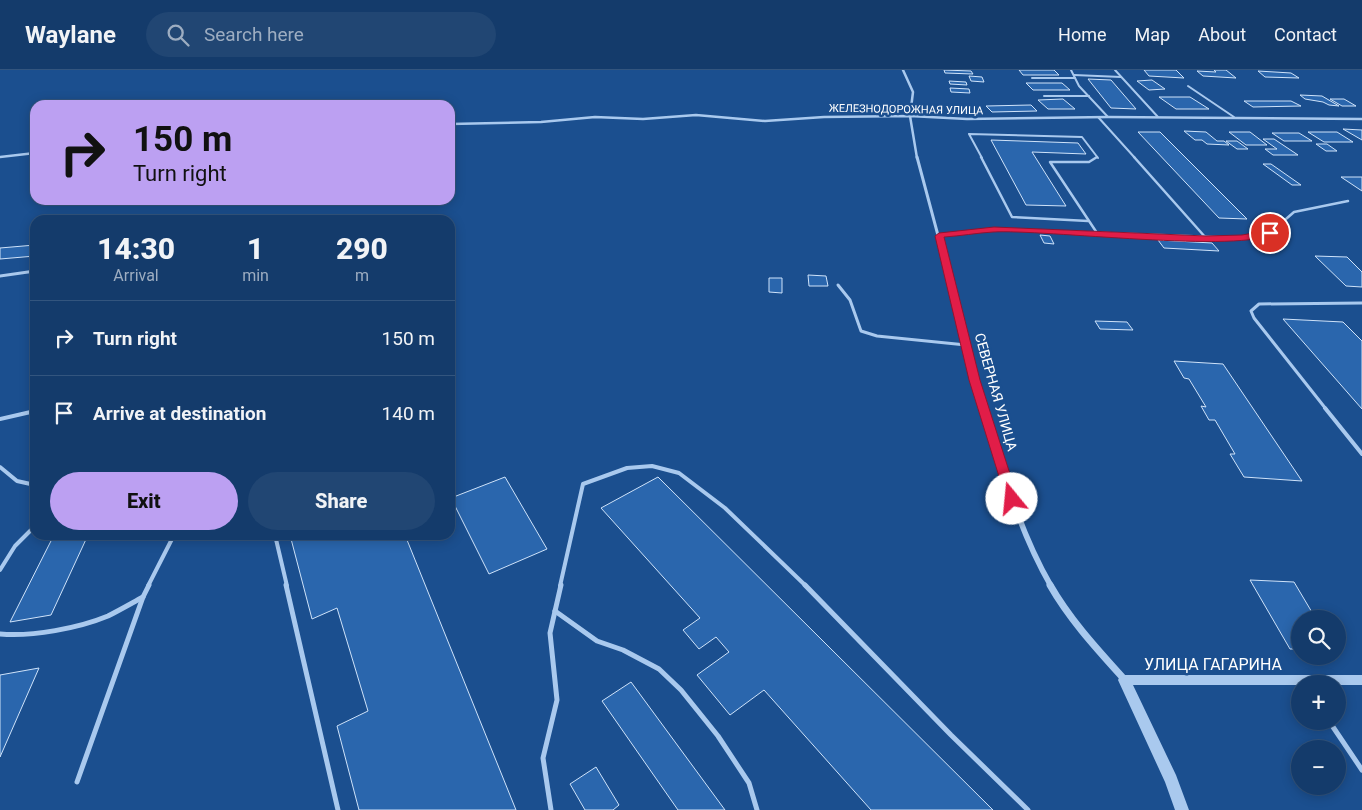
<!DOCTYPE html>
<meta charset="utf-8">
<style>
:root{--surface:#143b6b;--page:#214673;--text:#f1f3f6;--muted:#9dadc1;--line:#33557e;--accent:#bca0f2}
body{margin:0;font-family:Roboto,sans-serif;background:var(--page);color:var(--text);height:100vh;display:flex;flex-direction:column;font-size:19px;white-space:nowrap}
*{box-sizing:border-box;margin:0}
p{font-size:16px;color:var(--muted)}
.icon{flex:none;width:28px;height:28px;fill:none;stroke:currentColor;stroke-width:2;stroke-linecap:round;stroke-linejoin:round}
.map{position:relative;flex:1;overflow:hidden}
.panel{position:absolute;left:30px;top:145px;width:425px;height:325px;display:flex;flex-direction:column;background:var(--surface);border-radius:15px;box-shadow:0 2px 12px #0003,0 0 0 1px var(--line)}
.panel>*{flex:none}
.guide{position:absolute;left:30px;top:30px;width:425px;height:105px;border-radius:15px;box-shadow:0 2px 12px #0003,0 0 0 1px var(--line);background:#bca0f2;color:#111;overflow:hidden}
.buttons{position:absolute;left:1291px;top:540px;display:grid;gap:10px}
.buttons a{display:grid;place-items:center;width:55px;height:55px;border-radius:50%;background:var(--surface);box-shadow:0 2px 12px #0003,0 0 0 1px var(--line);font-size:25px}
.pin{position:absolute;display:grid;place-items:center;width:42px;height:42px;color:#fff;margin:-21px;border:2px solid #fff;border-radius:50%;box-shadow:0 1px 5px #0007}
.me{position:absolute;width:55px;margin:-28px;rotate:343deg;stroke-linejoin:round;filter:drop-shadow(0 0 4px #0008)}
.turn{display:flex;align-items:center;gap:18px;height:105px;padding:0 20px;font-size:22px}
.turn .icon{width:65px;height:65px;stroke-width:2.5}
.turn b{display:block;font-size:35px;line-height:42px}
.eta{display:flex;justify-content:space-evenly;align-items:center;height:85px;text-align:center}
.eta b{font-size:30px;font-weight:800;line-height:35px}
.cta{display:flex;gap:10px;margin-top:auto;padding:10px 20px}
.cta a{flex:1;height:58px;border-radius:30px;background:var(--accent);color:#111;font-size:20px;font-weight:800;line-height:58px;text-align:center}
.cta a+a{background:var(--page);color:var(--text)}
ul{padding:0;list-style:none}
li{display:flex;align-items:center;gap:15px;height:75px;padding:0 20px;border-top:1px solid var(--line)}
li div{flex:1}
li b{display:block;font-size:19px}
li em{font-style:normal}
header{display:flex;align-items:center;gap:30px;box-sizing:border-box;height:70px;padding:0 25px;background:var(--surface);border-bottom:1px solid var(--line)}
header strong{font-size:24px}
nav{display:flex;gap:28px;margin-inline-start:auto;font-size:18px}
.search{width:350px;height:45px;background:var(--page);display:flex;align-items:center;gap:12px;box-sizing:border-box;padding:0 18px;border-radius:28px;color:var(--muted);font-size:19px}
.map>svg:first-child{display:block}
</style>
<header>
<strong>Waylane</strong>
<div class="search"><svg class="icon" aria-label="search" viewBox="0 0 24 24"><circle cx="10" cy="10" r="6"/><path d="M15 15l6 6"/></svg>Search here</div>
<nav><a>Home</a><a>Map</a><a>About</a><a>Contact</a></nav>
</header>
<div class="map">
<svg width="1362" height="740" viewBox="0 0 1362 740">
<rect width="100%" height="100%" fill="#1b4f8f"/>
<g fill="#2a66ad" stroke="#cfe3fa">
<polygon points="944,0 971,1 973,4 945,3"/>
<polygon points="1019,0 1054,0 1059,5 1023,5"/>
<polygon points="1144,0 1176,0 1184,8 1149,6"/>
<polygon points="1214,0 1226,0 1236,8 1203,6 1197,1 1216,2"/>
<polygon points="1258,1 1291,3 1299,8 1265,7"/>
<polygon points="969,6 982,7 984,12 971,11"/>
<polygon points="1088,9 1111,10 1136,39 1111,38"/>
<polygon points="1152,10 1165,19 1149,20 1137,11"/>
<polygon points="949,11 966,12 967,15 950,14"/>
<polygon points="1026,13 1062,13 1070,20 1033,20"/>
<polygon points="950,18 969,19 970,23 951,22"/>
<polygon points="1300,25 1322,26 1339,36 1329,35 1323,32 1305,29"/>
<polygon points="1159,27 1190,27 1209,39 1176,39"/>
<polygon points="1063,29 1075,39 1048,39 1038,30"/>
<polygon points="1330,29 1344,29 1356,36 1342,36"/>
<polygon points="1244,31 1291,31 1301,36 1253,37"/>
<polygon points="1031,35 1037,41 992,42 986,36"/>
<polygon points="1343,59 1362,60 1362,70"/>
<polygon points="1184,61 1206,62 1217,71 1224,71 1229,75 1207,74 1202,70 1195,70"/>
<polygon points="1138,62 1160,62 1247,149 1219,148"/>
<polygon points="1229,62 1250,62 1267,75 1246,75"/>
<polygon points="1308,62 1337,62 1353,72 1324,72"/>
<polygon points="1272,63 1299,63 1312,71 1284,71"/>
<polygon points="1263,69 1274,69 1298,85 1273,85 1265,79 1277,79"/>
<polygon points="991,70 1078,73 1086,84 1032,82 1066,136 1026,135"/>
<polygon points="1226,71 1237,71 1248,79 1237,79"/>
<polygon points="1316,74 1327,74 1337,81 1326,81"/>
<polygon points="1263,94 1271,94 1301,115 1292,115"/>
<polygon points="1341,107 1362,107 1362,121"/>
<polygon points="1040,165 1050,166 1054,174 1044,173"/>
<polygon points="1158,170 1212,173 1219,181 1164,178"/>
<polygon points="35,175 35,186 0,189 0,178"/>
<polygon points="1315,186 1347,187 1362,202 1362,217 1346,216"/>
<polygon points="808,205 826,206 828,216 809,216"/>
<polygon points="769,208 782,208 782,223 769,222"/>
<polygon points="1283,249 1343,252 1362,271 1362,339"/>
<polygon points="1095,251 1127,252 1133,260 1100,259"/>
<polygon points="1174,291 1223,294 1302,411 1244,407 1230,384 1235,384 1215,350 1209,350 1201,336 1206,337 1189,309 1184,308"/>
<polygon points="505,407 547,479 489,504 451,428"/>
<polygon points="658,407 993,740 871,740 764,620 730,645 697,605 729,582 716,567 699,579 683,560 700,548 601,438"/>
<polygon points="54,465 88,465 51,545 10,552"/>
<polygon points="290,465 405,465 516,740 359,740 337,656 368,641 337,538 312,549"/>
<polygon points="1250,510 1294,512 1316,549 1300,549 1300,579 1290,579"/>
<polygon points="39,598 0,687 0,605"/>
<polygon points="631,612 725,740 678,740 602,631"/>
<polygon points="596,697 619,735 613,740 585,740 570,714"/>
</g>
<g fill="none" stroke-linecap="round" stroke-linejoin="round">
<g stroke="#a9c9ee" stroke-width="2">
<polyline points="1071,0 1079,16 1108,47"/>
<polyline points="1115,0 1158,47"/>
<polyline points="1074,5 1121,7"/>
<polyline points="1032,8 1075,8"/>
<polyline points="1188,16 1234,47"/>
<polyline points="1044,26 1089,26"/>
<polyline points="1098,47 1135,88"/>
<polyline points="982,88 969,64 1082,67 1098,88"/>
</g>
<g stroke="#a9c9ee" stroke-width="2.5">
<polyline points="981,87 1012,147 1088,151"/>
<polyline points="1134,87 1206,168"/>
<polyline points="1097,163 1050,92 1089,92 1097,87"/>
<polyline points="939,166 994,159 1242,168 1270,163 1294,142 1348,131"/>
</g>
<g stroke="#a9c9ee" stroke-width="3">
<polyline points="0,206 35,201"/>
<polyline points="838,215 850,230 861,261 877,266 966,275"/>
<polyline points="1326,339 1254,248 1251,241 1259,234 1362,233"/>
</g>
<g stroke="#a9c9ee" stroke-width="4">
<polyline points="1325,338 1362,384"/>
<polyline points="0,349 35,341"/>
<polyline points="0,397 17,411 35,415"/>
<polyline points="275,465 287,516"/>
<polyline points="0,500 15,476 35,456"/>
<polyline points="148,516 174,465"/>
<polyline points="560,516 583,414 627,398 652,396 679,403 725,438 806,516"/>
</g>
<g stroke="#a9c9ee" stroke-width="5">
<polyline points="286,515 338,740"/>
<polyline points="805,515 951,665 1028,740"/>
<polyline points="555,541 597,571 623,580 659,599 681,620 718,666 749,713 757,740"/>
<path d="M 0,564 C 32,567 79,558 108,546 C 120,540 132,533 143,527"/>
<polyline points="1329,651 1362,700"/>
<polyline points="77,712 143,527 149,515"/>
<polyline points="551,740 543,688 557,630 550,563 561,515"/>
</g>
<g stroke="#a9c9ee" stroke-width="2.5">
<polyline points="903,0 913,22 910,46 917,88"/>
<polyline points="450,54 541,52 595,47 643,49 696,45 765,51 824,47 910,46 967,49 1108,47 1362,49"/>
<polyline points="0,87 35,83"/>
</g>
<polyline stroke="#a9c9ee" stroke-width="3" points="917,87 947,199"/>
<polyline stroke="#a9c9ee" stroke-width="4.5" points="947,198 974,310 983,339"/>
<path stroke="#a9c9ee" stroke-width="5.5" d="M 983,338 C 1002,398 1019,461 1051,516"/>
<path stroke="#a9c9ee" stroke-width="7" d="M 1050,515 C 1070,550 1097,579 1124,609"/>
<polygon fill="#a9c9ee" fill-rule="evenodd" points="1124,605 1362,605 1362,615 1338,615 1338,614 1300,614 1300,615 1133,615 1176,705 1189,740 1175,740 1165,712 1118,610 1120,606"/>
</g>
<path fill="#e11d48" stroke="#92132f" d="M 994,157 L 1206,166 L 1242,165 L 1270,160 L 1274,163 C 1245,184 1042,159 993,162 C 977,163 960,166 944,167 L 980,310 L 1018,429 L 1017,432 L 1008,432 L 1006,429 L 969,310 L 935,166 L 939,163 Z"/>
<g text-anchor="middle" stroke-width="5" stroke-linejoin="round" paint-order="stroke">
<g font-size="11" fill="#fff" stroke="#1b4f8f">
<text transform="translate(906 39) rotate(1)" y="4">ЖЕЛЕЗНОДОРОЖНАЯ УЛИЦА</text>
</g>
<g font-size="14" fill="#fff" stroke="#1b4f8f">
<text transform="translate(996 322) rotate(74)" y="5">СЕВЕРНАЯ УЛИЦА</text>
</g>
<g font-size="16" fill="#fff" stroke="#1b4f8f">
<text x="1213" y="600">УЛИЦА ГАГАРИНА</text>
</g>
</g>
</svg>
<div class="buttons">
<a><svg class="icon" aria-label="search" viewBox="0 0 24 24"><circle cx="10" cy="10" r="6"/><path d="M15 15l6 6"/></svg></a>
<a>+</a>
<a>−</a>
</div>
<div class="pin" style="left:1270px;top:163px;background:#d93025"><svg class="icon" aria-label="arrive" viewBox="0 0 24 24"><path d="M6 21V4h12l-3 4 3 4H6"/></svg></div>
<svg class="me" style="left:1012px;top:429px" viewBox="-20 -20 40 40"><circle r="19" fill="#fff"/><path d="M0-13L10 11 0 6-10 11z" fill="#e11d48"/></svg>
<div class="guide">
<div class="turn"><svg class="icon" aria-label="right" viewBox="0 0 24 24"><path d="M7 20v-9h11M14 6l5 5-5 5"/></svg><div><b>150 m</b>Turn right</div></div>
</div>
<section class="panel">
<div class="eta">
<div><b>14:30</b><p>Arrival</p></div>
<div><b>1</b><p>min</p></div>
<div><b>290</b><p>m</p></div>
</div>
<ul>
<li><svg class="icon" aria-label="right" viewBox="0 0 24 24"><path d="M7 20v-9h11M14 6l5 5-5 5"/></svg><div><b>Turn right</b></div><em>150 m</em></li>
<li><svg class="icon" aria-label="arrive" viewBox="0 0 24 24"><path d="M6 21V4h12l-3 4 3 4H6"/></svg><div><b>Arrive at destination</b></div><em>140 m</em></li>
</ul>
<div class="cta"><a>Exit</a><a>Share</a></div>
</section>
</div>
